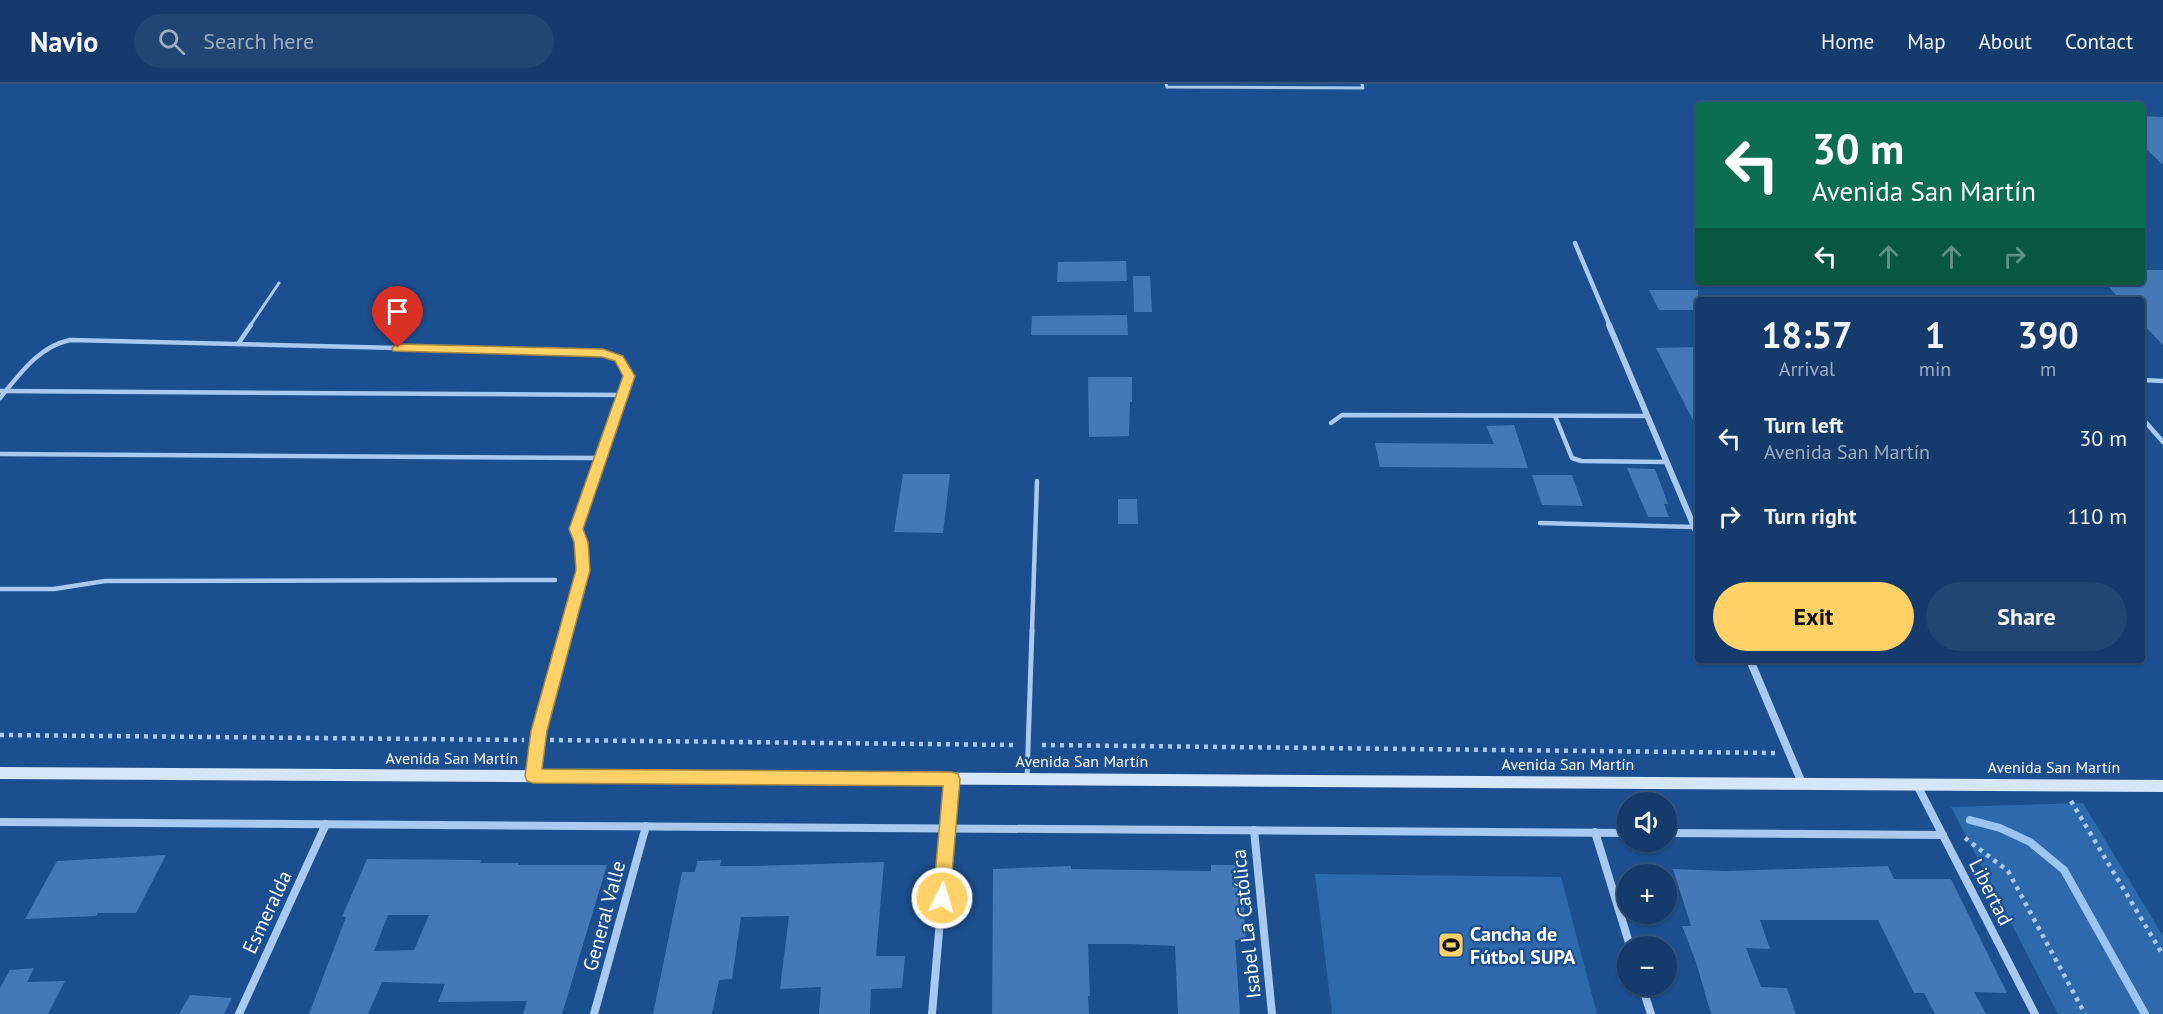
<!DOCTYPE html>
<meta charset="utf-8">
<style>
:root{--surface:#143b6b;--page:#214673;--text:#f1f3f6;--muted:#9dadc1;--line:#33557e;--accent:#ffd166}
body{margin:0;font-family:"PT Sans",sans-serif;background:var(--page);color:var(--text);height:100vh;display:flex;flex-direction:column;font-size:22px;white-space:nowrap}
*{box-sizing:border-box;margin:0}
p{font-size:20px;color:var(--muted)}
.icon{flex:none;width:33px;height:33px;fill:none;stroke:currentColor;stroke-width:2;stroke-linecap:round;stroke-linejoin:round}
.map{position:relative;flex:1;overflow:hidden}
.drawer{position:absolute;left:1695px;top:213px;width:450px;height:366px;display:flex;flex-direction:column;background:var(--surface);border-radius:6px;box-shadow:0 2px 4px #0004,0 0 0 2px var(--line)}
.drawer>*{flex:none}
.hud{position:absolute;left:1695px;top:18px;width:450px;height:183px;border-radius:6px;box-shadow:0 2px 4px #0004,0 0 0 2px var(--line);background:#0b6e4f;color:#fff;overflow:hidden}
.buttons{position:absolute;left:1617px;top:708px;display:grid;gap:12px}
.buttons a{display:grid;place-items:center;width:60px;height:60px;border-radius:50%;background:var(--surface);box-shadow:0 2px 4px #0004,0 0 0 2px var(--line);font-size:30px}
.pin{position:absolute;display:grid;place-items:center;width:51px;height:51px;color:#fff;margin:-62px -26px;border-radius:50% 50% 50% 0;rotate:-45deg;box-shadow:0 0 6px #0007}
.pin .icon{rotate:45deg}
.me{position:absolute;width:66px;margin:-33px;rotate:5deg;stroke-linejoin:round;filter:drop-shadow(0 0 4px #0008)}
.turn{display:flex;align-items:center;gap:21px;height:126px;padding:0 18px;font-size:27px}
.turn .icon{width:78px;height:78px;stroke-width:2.5}
.turn b{display:block;font-size:42px;line-height:51px}
.lanes{display:flex;align-items:center;height:57px;padding:0 18px;background:#0003;justify-content:center;gap:30px;direction:ltr}
.lanes .off{opacity:.35}
.eta{display:flex;justify-content:space-evenly;align-items:center;height:102px;text-align:center}
.eta b{font-size:36px;font-weight:700;line-height:42px}
.cta{display:flex;gap:12px;margin-top:auto;padding:12px 18px}
.cta a{flex:1;height:69px;border-radius:36px;background:var(--accent);color:#111;font-size:24px;font-weight:700;line-height:69px;text-align:center}
.cta a+a{background:var(--page);color:var(--text)}
ul{padding:0;list-style:none}
li{display:flex;align-items:center;gap:18px;height:78px;padding:0 18px}
li div{flex:1}
li b{display:block;font-size:22px}
li em{font-style:normal}
header{display:flex;align-items:center;gap:36px;box-sizing:border-box;height:84px;padding:0 30px;background:var(--surface);border-bottom:2px solid var(--line)}
header strong{font-size:28px}
nav{display:flex;gap:33px;margin-inline-start:auto;font-size:21px}
.search{width:420px;height:54px;background:var(--page);display:flex;align-items:center;gap:15px;box-sizing:border-box;padding:0 21px;border-radius:33px;color:var(--muted);font-size:22px}
.map>svg:first-child{display:block}
</style>
<header>
<strong>Navio</strong>
<div class="search"><svg class="icon" aria-label="search" viewBox="0 0 24 24"><circle cx="10" cy="10" r="6"/><path d="M15 15l6 6"/></svg>Search here</div>
<nav><a>Home</a><a>Map</a><a>About</a><a>Contact</a></nav>
</header>
<div class="map">
<svg width="2163" height="930" viewBox="0 0 2163 930">
<rect width="100%" height="100%" fill="#1b4f8f"/>
<g fill="#2e69ad">
<polygon points="2083,719 2163,852 2163,930 2058,930 1951,723"/>
<polygon points="1315,790 1561,793 1597,930 1332,930"/>
</g>
<g fill="none" stroke-linecap="round" stroke-linejoin="round">
<polyline stroke="#9cc4f0" stroke-width="8" points="1970,736 2000,744 2030,758 2064,786 2145,930"/>
</g>
<g fill="#4478b7" fill-rule="evenodd">
<polygon points="2142,32 2163,33 2163,81 2142,61"/>
<polygon points="1126,177 1127,197 1057,198 1058,178"/>
<polygon points="2142,186 2163,186 2163,261 2142,239 2142,216 2121,216 2104,198 2142,198"/>
<polygon points="1133,192 1150,192 1152,228 1134,228"/>
<polygon points="1649,206 1698,206 1698,226 1659,226"/>
<polygon points="1127,231 1128,251 1031,251 1032,232"/>
<polygon points="1698,263 1698,346 1656,264"/>
<polygon points="1088,293 1132,293 1132,318 1130,318 1129,352 1089,353"/>
<polygon points="1514,341 1528,384 1380,383 1375,359 1494,360 1486,342"/>
<polygon points="1627,384 1655,385 1668,420 1664,420 1669,433 1648,433"/>
<polygon points="903,390 950,390 943,449 894,448"/>
<polygon points="1532,391 1572,391 1583,422 1542,421"/>
<polygon points="1118,415 1137,415 1138,440 1118,440"/>
<polygon points="166,771 136,829 98,829 96,832 25,835 57,777"/>
<path d="M 367,775 L 481,776 L 480,779 L 519,779 L 518,781 L 607,781 L 562,930 L 523,930 L 527,917 L 438,918 L 445,900 L 382,898 L 368,930 L 309,930 L 346,833 L 342,833 ZM 388,831 L 429,831 L 414,866 L 374,867 Z"/>
<polygon points="721,776 720,782 754,782 884,778 876,872 905,872 902,904 871,905 870,930 819,930 821,903 780,905 789,832 741,833 732,895 719,896 712,930 653,930 682,788 695,788 697,777"/>
<polygon points="1211,781 1241,781 1246,856 1235,856 1240,930 1178,930 1175,862 1130,860 1088,860 1090,912 1088,912 1089,930 992,930 993,785 1071,782 1071,785 1211,787"/>
<polygon points="1888,782 1894,795 1951,795 2007,909 1974,908 1986,930 1935,930 1924,909 1914,909 1878,836 1760,836 1770,865 1746,864 1761,903 1787,904 1796,930 1711,930 1696,878 1682,842 1691,842 1673,785 1727,787"/>
<polygon points="34,884 27,898 65,897 48,930 0,930 0,904 10,886"/>
<polygon points="190,911 232,914 224,930 179,930"/>
</g>
<g fill="none" stroke-linecap="round" stroke-linejoin="round">
<g stroke="#a9c9ee" stroke-width="4.5" stroke-dasharray="4 5" stroke-linecap="butt">
<polyline points="0,651 524,656"/>
<polyline points="550,656 1016,661"/>
<polyline points="1042,661 1775,669"/>
<polyline points="2071,717 2163,871"/>
<polyline points="1965,754 2008,787 2085,930"/>
</g>
<g stroke="#a9c9ee" stroke-width="3">
<polyline points="1166,0 1167,3 1363,4 1362,0"/>
<polyline points="250,242 279,199"/>
</g>
<g stroke="#a9c9ee" stroke-width="4.5">
<polyline points="238,260 251,241"/>
<polyline points="2142,296 2163,297"/>
<polyline points="0,307 623,311"/>
<path d="M 0,314 C 20,290 38,263 70,256 L 603,269 L 619,275 L 629,292 L 576,445 L 584,475 L 583,486 L 566,547"/>
<polyline points="1555,332 1572,374 1581,377 1667,378"/>
<polyline points="2142,334 2163,358"/>
<polyline points="1331,339 1342,331 1647,332"/>
<polyline points="0,370 601,374"/>
<polyline points="1540,439 1694,443"/>
<polyline points="0,505 54,505 105,497 555,496"/>
<polyline points="1032,547 1037,397"/>
</g>
<g stroke="#a9c9ee" stroke-width="5">
<polyline points="533,691 539,647 567,546"/>
<polyline points="1027,695 1032,546"/>
</g>
<polyline stroke="#a9c9ee" stroke-width="4.5" points="1575,159 1610,242"/>
<polyline stroke="#a9c9ee" stroke-width="6" points="1609,241 1698,452"/>
<g stroke="#a9c9ee" stroke-width="8">
<polyline points="1750,576 1802,699"/>
<polyline points="1917,701 2035,930"/>
<polyline points="0,738 1628,749"/>
<polyline points="1254,746 1272,930"/>
<polyline points="1595,748 1630,862"/>
<polyline points="1666,749 1943,751"/>
<polyline points="1642,902 1651,930"/>
<polyline points="239,930 326,740"/>
<polyline points="594,930 646,742"/>
<polyline points="932,930 952,695"/>
</g>
<polygon fill="#d6e6fa" fill-rule="evenodd" points="0,683 2163,696 2163,708 0,695"/>
</g>
<polygon fill="#ffd166" stroke="#a68842" stroke-width="1.5" points="398,260 603,265 623,272 635,292 583,445 588,458 590,486 547,647 542,685 952,688 958,690 960,695 950,814 948,820 942,822 936,820 933,814 943,702 533,699 527,697 525,692 531,647 576,486 574,458 569,445 623,292 615,277 602,273 393,267 392,264"/>
<defs>
<symbol id="stadium-square" viewBox="-11 -11 22 22"><rect x="-9" y="-9" width="18" height="18" rx="4" fill="#ffd166" stroke="#1b4f8f"/><path d="M0-5a6.5 5 0 1 0 0 10a6.5 5 0 1 0 0-10ZM-3.5-1.8h7v3.6h-7Z" fill="#111"/></symbol>
</defs>
<g fill-rule="evenodd">
<use href="#stadium-square" x="1436" y="846" width="30" height="30"/>
</g>
<g text-anchor="middle" stroke-width="4.5" stroke-linejoin="round" paint-order="stroke">
<g font-size="16" fill="#fff" stroke="#1b4f8f">
<text x="452" y="680">Avenida San Martín</text>
<text x="1082" y="683">Avenida San Martín</text>
<text x="1568" y="686">Avenida San Martín</text>
<text x="2054" y="689">Avenida San Martín</text>
</g>
<g font-size="20" fill="#fff" stroke="#1b4f8f">
<text transform="translate(1991 808) rotate(63)" y="7">Libertad</text>
<text transform="translate(267 828) rotate(-65)" y="7">Esmeralda</text>
<text transform="translate(604 832) rotate(-75)" y="7">General Valle</text>
<text transform="translate(1246 840) rotate(-96)" y="7">Isabel La Católica</text>
</g>
<g font-size="20" font-weight="bold" fill="#fff" stroke="#1b4f8f" text-anchor="start">
<text x="1470" y="857">Cancha de<tspan x="1470" dy="23">Fútbol SUPA</tspan></text>
</g>
</g>
</svg>
<div class="buttons">
<a><svg class="icon" aria-label="sound" viewBox="0 0 24 24"><path d="M4 9h4l5-4v14l-5-4H4zM17 9q2 3 0 6"/></svg></a>
<a>+</a>
<a>−</a>
</div>
<div class="pin" style="left:398px;top:264px;background:#d93025"><svg class="icon" aria-label="arrive" viewBox="0 0 24 24"><path d="M6 21V4h12l-3 4 3 4H6"/></svg></div>
<svg class="me" style="left:942px;top:814px" viewBox="-20 -20 40 40"><circle r="17" fill="#ffd166" stroke="#fff" stroke-width="3"/><path d="M0-11L8 9 0 5-8 9z" fill="#fff"/></svg>
<div class="hud">
<div class="turn"><svg class="icon" aria-label="left" viewBox="0 0 24 24"><path d="M17 20v-9H6M10 6l-5 5 5 5"/></svg><div><b>30 m</b>Avenida San Martín</div></div>
<div class="lanes"><svg class="icon" aria-label="left" viewBox="0 0 24 24"><path d="M17 20v-9H6M10 6l-5 5 5 5"/></svg><svg class="icon off" aria-label="ahead" viewBox="0 0 24 24"><path d="M12 20V5M6 11l6-6 6 6"/></svg><svg class="icon off" aria-label="ahead" viewBox="0 0 24 24"><path d="M12 20V5M6 11l6-6 6 6"/></svg><svg class="icon off" aria-label="right" viewBox="0 0 24 24"><path d="M7 20v-9h11M14 6l5 5-5 5"/></svg></div>
</div>
<section class="drawer">
<div class="eta">
<div><b>18:57</b><p>Arrival</p></div>
<div><b>1</b><p>min</p></div>
<div><b>390</b><p>m</p></div>
</div>
<ul>
<li><svg class="icon" aria-label="left" viewBox="0 0 24 24"><path d="M17 20v-9H6M10 6l-5 5 5 5"/></svg><div><b>Turn left</b><p>Avenida San Martín</p></div><em>30 m</em></li>
<li><svg class="icon" aria-label="right" viewBox="0 0 24 24"><path d="M7 20v-9h11M14 6l5 5-5 5"/></svg><div><b>Turn right</b></div><em>110 m</em></li>
</ul>
<div class="cta"><a>Exit</a><a>Share</a></div>
</section>
</div>
